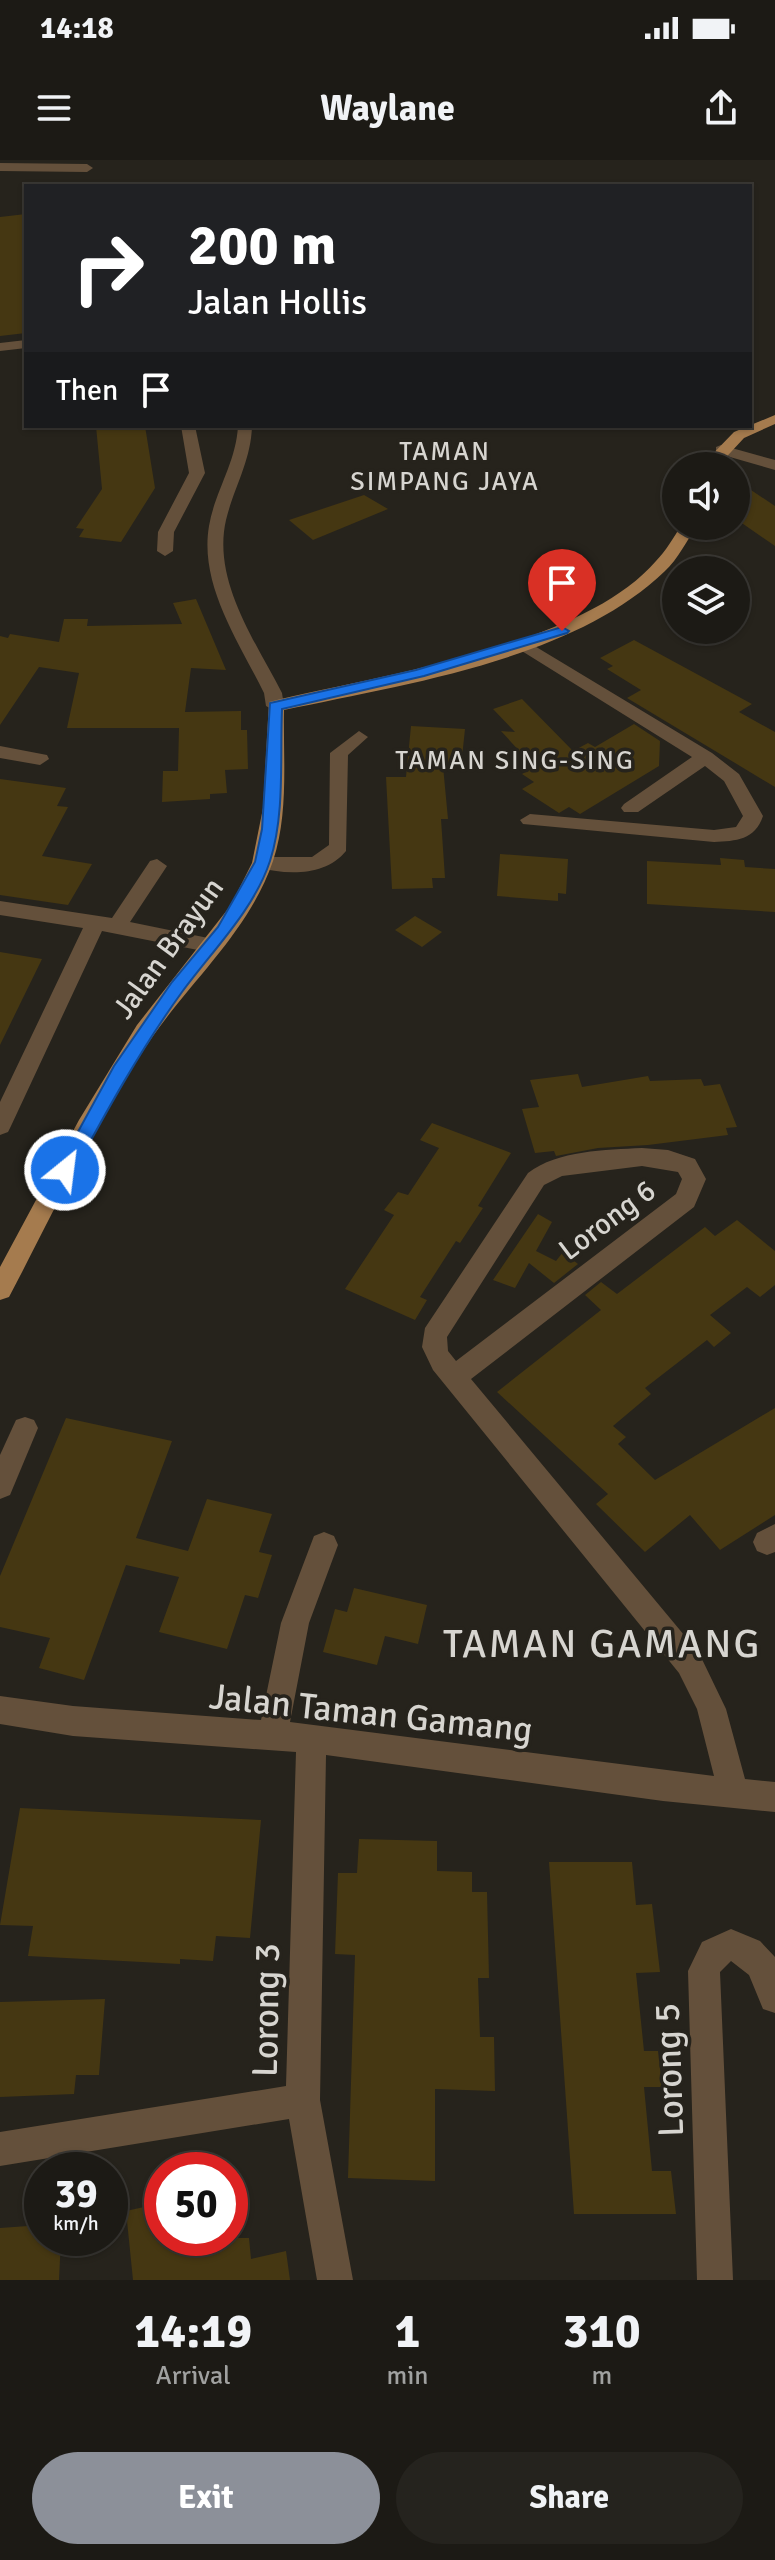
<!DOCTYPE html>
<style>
:root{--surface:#1c1a15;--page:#25231e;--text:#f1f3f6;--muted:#a0a1a0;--line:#3a3834;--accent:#8c9099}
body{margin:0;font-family:Signika,sans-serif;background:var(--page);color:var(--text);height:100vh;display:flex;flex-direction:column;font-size:30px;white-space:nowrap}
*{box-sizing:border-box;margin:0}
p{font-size:26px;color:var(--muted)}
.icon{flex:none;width:44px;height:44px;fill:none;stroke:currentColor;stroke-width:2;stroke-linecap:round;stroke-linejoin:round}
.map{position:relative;height:2120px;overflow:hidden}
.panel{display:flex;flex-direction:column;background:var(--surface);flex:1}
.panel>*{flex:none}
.banner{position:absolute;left:24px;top:24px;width:728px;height:244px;border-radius:0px;box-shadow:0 2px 6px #0004,0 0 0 2px var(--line);background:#202124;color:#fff;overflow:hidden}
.fabs{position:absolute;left:662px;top:292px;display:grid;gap:16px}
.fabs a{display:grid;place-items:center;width:88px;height:88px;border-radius:50%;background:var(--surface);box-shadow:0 2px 6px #0004,0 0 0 2px var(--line);font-size:40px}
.speed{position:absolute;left:24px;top:1992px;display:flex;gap:16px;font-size:40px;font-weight:700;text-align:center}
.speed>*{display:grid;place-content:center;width:104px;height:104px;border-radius:50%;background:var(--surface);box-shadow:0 2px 6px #0004,0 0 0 2px var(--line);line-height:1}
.speed small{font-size:20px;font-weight:400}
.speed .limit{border:12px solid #d22;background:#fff;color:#111}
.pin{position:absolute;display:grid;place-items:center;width:68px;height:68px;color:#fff;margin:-82px -34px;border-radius:50% 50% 50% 0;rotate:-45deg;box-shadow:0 0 8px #0007}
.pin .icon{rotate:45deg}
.me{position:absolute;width:88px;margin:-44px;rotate:29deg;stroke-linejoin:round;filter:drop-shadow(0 0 6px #0008)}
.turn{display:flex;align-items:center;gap:28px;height:168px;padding:0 32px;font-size:36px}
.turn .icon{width:104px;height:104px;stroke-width:2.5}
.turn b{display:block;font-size:56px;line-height:68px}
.then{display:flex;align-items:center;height:76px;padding:0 32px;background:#0003;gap:16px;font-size:30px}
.eta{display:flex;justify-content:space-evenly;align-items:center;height:136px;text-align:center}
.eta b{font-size:48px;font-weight:800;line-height:56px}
.cta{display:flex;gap:16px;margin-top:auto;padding:16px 32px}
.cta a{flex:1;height:92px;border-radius:48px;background:var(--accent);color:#fff;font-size:32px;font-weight:800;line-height:92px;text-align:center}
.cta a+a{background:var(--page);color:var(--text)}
.status{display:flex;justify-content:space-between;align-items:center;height:56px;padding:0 40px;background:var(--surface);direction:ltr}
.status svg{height:22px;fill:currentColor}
header{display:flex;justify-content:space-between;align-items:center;height:104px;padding:0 32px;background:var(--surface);font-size:36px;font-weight:800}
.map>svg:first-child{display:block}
</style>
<div class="status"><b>14:18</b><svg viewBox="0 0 49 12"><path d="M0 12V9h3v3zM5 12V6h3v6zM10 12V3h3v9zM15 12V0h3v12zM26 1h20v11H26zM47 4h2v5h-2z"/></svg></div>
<header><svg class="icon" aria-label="menu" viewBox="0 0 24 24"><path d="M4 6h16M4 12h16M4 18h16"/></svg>Waylane<svg class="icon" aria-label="share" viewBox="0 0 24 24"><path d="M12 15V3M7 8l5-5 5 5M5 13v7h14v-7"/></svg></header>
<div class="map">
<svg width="775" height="2120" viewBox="0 0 775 2120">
<rect width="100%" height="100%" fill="#26231c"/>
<g fill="#453712">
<polygon points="26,54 26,173 0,176 0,57"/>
<polygon points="96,266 145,266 155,328 121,382 79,377 84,369 76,368 102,329"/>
<polygon points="736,320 775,346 775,386 736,359"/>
<polygon points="364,335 388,349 313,380 289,360"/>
<polygon points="196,439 226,510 191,508 185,552 241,551 241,570 247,570 248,609 225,610 227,633 210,634 210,639 162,642 163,611 178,611 179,568 67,568 79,513 39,507 0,565 0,476 8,478 10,474 59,482 64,459 88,459 87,466 182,464 173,443"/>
<polygon points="634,480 752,544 739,552 775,572 775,627 627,538 641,530 607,509 613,506 600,498"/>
<polygon points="522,539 573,591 588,583 595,587 634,564 660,581 659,606 580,654 569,647 559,653 522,629 534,622 522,614 534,607 501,571 515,572 493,549"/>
<polygon points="411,566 465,569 461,607 443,606 448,659 441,659 445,718 432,718 433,728 392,729 386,617 406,617"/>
<polygon points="0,619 66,628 57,646 68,647 42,696 92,704 68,745 0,735"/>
<polygon points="500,694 568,699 566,734 558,733 558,741 497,736"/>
<polygon points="720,698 744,700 745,707 775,709 775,752 647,744 647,701 721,705"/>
<polygon points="415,756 442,772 422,787 395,770"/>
<polygon points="0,792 42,799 0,885"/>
<polygon points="578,914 582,927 648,916 650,921 701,919 704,926 720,924 737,967 726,968 728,975 648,985 598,988 556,996 554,991 535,993 522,949 539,947 530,920"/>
<polygon points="432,963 511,993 478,1046 483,1048 460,1083 456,1081 420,1137 427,1140 415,1160 345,1129 394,1055 384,1050 398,1032 408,1035 439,988 420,980"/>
<polygon points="538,1054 552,1062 536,1091 556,1101 563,1092 578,1104 554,1123 529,1103 515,1128 493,1120"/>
<polygon points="737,1060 775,1091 775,1125 760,1137 747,1127 710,1155 731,1173 714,1187 707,1180 645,1228 651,1234 613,1266 626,1277 618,1284 655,1320 775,1248 775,1355 720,1390 690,1355 645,1392 596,1344 608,1334 497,1232 601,1150 585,1135 601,1122 617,1134 705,1067 715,1076"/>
<polygon points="66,1258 172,1281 136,1378 188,1391 207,1339 272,1354 259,1392 272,1395 258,1438 245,1435 227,1489 159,1472 179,1417 126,1405 84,1520 39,1508 50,1478 0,1467 0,1416"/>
<polygon points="354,1428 427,1445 418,1484 385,1476 377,1505 323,1492 335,1449 347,1452"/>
<polygon points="20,1648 261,1660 250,1778 216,1776 213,1801 180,1799 180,1804 28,1796 33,1766 0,1765"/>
<polygon points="359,1679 437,1681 437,1711 472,1712 472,1732 487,1732 489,1818 478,1818 480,1877 494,1877 495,1931 435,1929 435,2021 348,2018 355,1795 335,1794 338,1713 357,1713"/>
<polygon points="549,1702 632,1702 636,1745 652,1744 660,1812 636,1813 644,1891 658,1891 662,1927 644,1927 652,2011 671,2011 676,2054 574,2054"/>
<polygon points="105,1839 99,1915 76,1915 74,1934 0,1937 0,1842"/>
<polygon points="162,2043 162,2078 249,2078 251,2099 286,2091 290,2120 133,2120 126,2051"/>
<polygon points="42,2065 42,2078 61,2078 59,2120 0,2120 0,2068"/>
</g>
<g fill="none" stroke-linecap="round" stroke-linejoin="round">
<g fill="#64503b" fill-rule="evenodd">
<polygon points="0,3 87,4 93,8 87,12 0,11"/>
<polygon points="26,180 26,188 0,191 0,183"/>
<polygon points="181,266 195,266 205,313 174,372 173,391 165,396 157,391 158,372 189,313"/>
<path d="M 238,266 L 252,266 C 251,301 234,327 226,360 C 212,421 256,482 282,533 L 284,546 L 275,551 L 266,546 L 264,533 C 239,482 199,425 209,366 C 215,331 236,303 238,266 Z"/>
<polygon points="721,285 775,300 775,310 716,293 716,287"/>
<path d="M 523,479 L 712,593 L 739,614 L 763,656 C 755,680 736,681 714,682 L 523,664 L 520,660 L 530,654 L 714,670 L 736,667 L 743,656 L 724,621 L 705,606 L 638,652 L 624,652 L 621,648 L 624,644 L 692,597 L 517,488 L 514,484 Z"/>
<path d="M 359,571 L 368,577 L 348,595 L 346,691 C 325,717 286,715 256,707 L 253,702 L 256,697 L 312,697 L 329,685 L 330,593 Z"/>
<polygon points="0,586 47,595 49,599 40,605 0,598"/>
<polygon points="157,699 167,706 130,762 213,779 223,786 213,793 102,771 11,966 8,972 0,975 0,942 83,768 0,755 0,741 112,758 150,701"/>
<path d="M 642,988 L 668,990 L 695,999 L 706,1019 L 694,1047 L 471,1219 L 699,1493 L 726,1549 L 745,1619 L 775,1622 L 775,1652 L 663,1641 L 326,1595 L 320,1940 L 353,2120 L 317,2120 L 289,1959 L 0,2006 L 0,1972 L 286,1926 L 296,1592 L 73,1576 L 0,1564 L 0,1536 L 73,1546 L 261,1560 L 281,1463 L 314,1376 L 324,1372 L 334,1376 L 338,1385 L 309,1463 L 290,1562 L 714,1616 L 697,1549 L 679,1513 L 433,1210 L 422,1187 L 425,1168 L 528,1013 C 558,990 606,990 642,988 ZM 642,1006 L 678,1012 L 682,1019 L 676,1034 L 456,1201 L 448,1191 L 447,1177 L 544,1025 L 562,1016 Z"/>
<polygon points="25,1257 34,1260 38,1268 10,1335 0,1339 0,1295 16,1260"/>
<polygon points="775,1364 775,1392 767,1395 757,1391 753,1382 757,1373"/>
<polygon points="731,1769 760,1781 775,1797 775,1853 763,1849 749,1815 731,1801 720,1812 733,2120 697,2120 688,1811 702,1782"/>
</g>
<g fill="#a57b4e" fill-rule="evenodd">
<polygon points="775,255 775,264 744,278 718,306 701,306 734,272"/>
<path d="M 681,366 L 697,366 C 687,380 678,399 665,411 C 573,500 405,524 284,550 C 283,599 289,653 273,701 C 250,769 193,819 153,876 C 97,958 55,1050 9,1137 L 0,1140 L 0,1107 L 79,960 L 137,865 L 231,745 L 252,703 L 263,648 L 269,542 C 377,515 581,488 656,401 C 666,391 673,378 681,366 Z"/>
</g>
</g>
<path fill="#1a73e8" stroke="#114b97" stroke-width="2" d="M 562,467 L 569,471 L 567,473 L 424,516 L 282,549 C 280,597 285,655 270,701 C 254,750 212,791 182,832 C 140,890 106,952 72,1015 L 59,1015 L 57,1010 L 114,906 L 172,822 L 218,767 L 255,702 L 262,669 L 270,543 L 416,510 Z"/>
<g text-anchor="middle" stroke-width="7" stroke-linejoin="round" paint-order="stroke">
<g font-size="26" letter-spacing="2" fill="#d7d5d0" stroke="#26231c">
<text x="445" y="300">TAMAN<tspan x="445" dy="30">SIMPANG JAYA</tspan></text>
<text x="515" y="609">TAMAN SING-SING</text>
</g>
<g font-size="30" fill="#d7d5d0" stroke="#26231c">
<text transform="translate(168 788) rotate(-54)" y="10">Jalan Brayun</text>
<text transform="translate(607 1060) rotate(-37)" y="10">Lorong 6</text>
</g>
<g font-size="36" fill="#d7d5d0" stroke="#26231c">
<text transform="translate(371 1552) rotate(6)" y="13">Jalan Taman Gamang</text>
<text transform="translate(265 1850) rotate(-89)" y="13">Lorong 3</text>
<text transform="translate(668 1910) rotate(-92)" y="13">Lorong 5</text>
</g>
<g font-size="40" letter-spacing="2" fill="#d7d5d0" stroke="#26231c">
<text x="602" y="1497">TAMAN GAMANG</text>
</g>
</g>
</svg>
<div class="fabs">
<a><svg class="icon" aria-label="sound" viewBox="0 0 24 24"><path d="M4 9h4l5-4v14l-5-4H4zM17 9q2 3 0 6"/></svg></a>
<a><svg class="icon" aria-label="layers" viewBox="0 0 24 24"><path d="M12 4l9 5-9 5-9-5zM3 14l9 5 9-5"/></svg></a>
</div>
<div class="speed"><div>39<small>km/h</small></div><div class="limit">50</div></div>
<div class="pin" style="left:562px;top:471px;background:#d93025"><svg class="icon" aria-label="arrive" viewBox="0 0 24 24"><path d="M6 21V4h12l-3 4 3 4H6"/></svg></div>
<svg class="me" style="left:65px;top:1010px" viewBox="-20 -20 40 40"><circle r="17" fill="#1a73e8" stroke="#fff" stroke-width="3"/><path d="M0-11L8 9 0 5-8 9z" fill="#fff"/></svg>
<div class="banner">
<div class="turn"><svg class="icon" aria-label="right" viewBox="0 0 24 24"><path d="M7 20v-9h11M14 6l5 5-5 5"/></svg><div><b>200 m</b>Jalan Hollis</div></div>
<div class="then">Then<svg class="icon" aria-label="arrive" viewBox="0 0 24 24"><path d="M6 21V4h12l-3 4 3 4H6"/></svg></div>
</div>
</div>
<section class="panel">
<div class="eta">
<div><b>14:19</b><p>Arrival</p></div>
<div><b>1</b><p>min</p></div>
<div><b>310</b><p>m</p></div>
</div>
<div class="cta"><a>Exit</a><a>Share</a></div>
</section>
